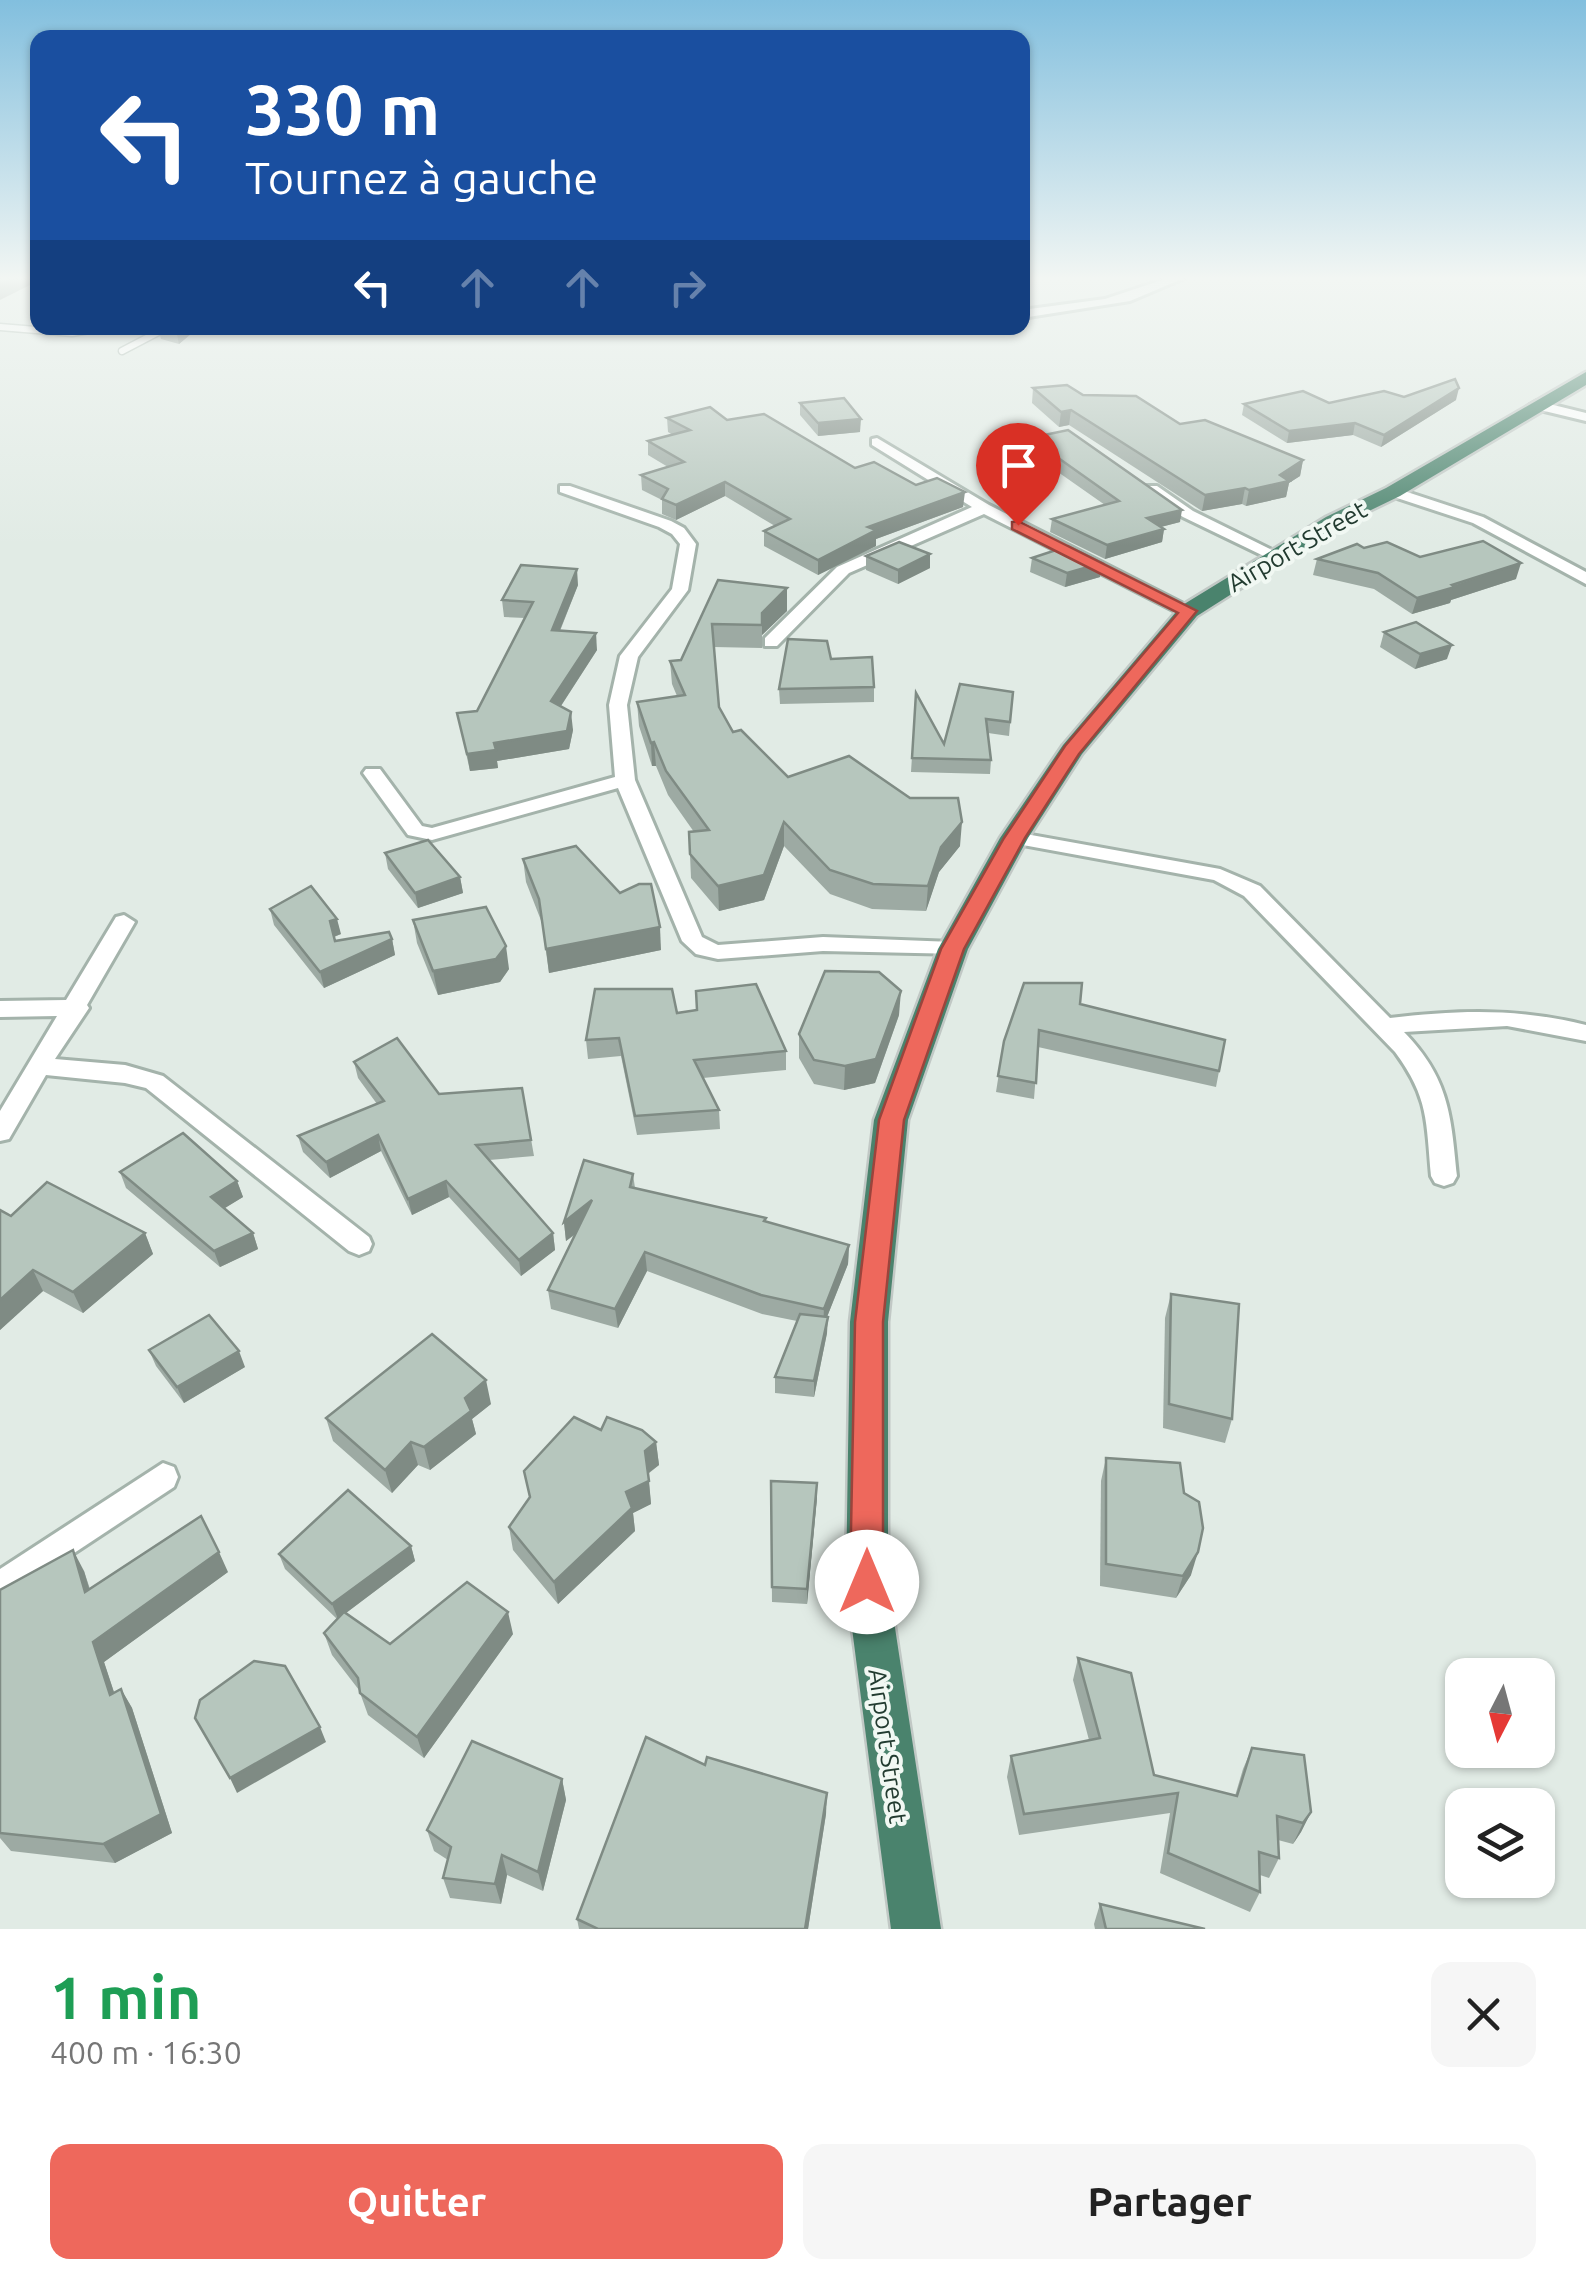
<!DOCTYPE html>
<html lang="fr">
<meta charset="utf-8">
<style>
:root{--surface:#fff;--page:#f6f6f6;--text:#222;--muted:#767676;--accent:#ee685c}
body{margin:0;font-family:Ubuntu,sans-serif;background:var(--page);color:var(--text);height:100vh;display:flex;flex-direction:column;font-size:38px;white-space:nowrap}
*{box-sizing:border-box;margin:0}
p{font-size:32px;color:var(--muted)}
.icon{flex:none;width:55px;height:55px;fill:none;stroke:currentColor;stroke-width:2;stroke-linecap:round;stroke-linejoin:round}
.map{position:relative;height:1929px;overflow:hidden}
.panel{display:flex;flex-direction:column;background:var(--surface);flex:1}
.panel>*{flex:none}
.top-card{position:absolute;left:30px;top:30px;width:1000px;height:305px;border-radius:20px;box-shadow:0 2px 8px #0004;background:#1a4fa0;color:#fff;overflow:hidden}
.needle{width:65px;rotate:186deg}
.fabs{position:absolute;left:1445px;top:1658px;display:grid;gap:20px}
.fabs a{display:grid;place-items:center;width:110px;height:110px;border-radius:20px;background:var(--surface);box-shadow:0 2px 8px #0004;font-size:50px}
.pin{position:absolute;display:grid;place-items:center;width:85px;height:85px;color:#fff;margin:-102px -42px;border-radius:50% 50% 50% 0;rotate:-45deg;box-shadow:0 0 10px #0007}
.pin .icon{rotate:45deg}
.me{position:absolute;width:110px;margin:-55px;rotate:0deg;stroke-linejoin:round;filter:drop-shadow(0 0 8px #0008)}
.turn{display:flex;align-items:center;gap:35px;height:210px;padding:0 50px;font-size:45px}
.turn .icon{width:130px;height:130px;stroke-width:2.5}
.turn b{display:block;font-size:70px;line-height:85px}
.lanes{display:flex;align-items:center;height:95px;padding:0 50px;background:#0003;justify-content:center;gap:50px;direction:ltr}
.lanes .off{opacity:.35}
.round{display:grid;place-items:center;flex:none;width:105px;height:105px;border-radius:20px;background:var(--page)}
.summary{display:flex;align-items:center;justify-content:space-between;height:170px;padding:0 50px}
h1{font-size:60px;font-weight:700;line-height:75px;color:#1e9e55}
.action{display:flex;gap:20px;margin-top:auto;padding:20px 50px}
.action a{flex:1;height:115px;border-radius:20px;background:var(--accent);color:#fff;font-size:40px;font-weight:700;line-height:115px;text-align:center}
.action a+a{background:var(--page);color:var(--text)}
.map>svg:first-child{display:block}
</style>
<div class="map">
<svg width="1586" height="1929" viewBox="0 0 1586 1929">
<rect width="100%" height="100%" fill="#e1ebe5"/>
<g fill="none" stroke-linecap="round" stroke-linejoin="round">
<defs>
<g id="service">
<polyline points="0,327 72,333 101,328"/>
<polyline points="122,351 166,328"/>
</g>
<g id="minor">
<polygon points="1174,276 1189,276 1130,301 1022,318 1022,310 1105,299"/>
<polygon points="1537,401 1586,413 1586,421 1532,408 1530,405"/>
<polygon points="877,438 989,505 1197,611 1195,615 1183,615 984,514 849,573 777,646 765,646 765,638 837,567 972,507 872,445 872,439"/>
<polygon points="560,486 570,486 671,521 684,528 696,544 688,590 638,657 627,705 635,780 702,937 718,945 823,937 953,942 964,949 961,954 823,951 718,959 696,954 682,941 618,788 432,840 408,835 363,773 366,769 380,769 422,826 432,828 615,777 609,705 620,656 672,589 680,544 672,534 659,527 560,492"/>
<polygon points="1147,486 1157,486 1193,511 1284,556 1270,559 1183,517 1147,492"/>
<polygon points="1388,489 1398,489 1483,517 1586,572 1586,584 1473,523 1388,495"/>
<path d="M 1014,832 L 1220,869 L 1260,886 L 1390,1018 C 1458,1010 1519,1008 1586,1025 L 1586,1041 L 1507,1026 L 1404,1032 C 1449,1078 1451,1115 1457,1176 L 1453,1183 L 1444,1186 L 1435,1183 L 1431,1176 C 1426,1121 1429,1098 1395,1052 L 1244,896 L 1214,880 L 1007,842 L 1004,838 L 1007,834 Z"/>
<polygon points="124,915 135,922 87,1005 89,1008 55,1059 125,1065 163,1076 369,1237 372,1244 369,1251 359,1255 349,1251 146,1088 125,1083 46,1075 9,1139 0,1141 0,1111 57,1016 0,1017 0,1001 66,1000 116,917"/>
<polygon points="163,1463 174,1467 178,1477 174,1487 0,1602 0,1569"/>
</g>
<polygon id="trunk" points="1586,372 1586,385 1400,496 1340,525 1197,616 1082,754 1028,838 968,949 908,1120 888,1322 888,1582 941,1929 891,1929 846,1582 850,1322 874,1120 938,949 1000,838 1063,745 1181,606 1326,517 1386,488"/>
</defs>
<use href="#service" stroke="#a4b3ab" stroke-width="9"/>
<use href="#minor" stroke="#a4b3ab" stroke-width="6"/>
<use href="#trunk" stroke="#c1c8c5" stroke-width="5"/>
<use href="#service" stroke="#fff" stroke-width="6"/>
<use href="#minor" fill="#fff" fill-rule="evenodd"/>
<use href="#trunk" fill="#4a836d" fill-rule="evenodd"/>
</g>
<g fill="#9daaa3">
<polygon points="0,276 38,276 38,284 32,284"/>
<polygon points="119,328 154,328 141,333"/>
<polygon points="158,328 198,328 179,344 161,339"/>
<polygon points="1033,388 1083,395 1303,460 1300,476 1289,483 1286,497 1246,506 1242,504 1202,511 1069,425 1059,427 1032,403"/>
<polygon points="1404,397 1456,400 1381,447 1353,435 1287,443 1242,415 1244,404 1329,403"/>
<polygon points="800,403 860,432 818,436 800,415"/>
<polygon points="667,418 727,420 855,468 916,485 963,507 876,539 876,546 818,575 764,546 764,531 775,526 725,496 676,520 662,514 662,500 642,490 641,475 668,467 648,455 648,441 673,435 668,432"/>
<polygon points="1030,438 1180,522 1161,527 1164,529 1162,542 1105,559 1050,532 1052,519 1105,505 1028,451"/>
<polygon points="1364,548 1420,557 1516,579 1451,600 1450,603 1412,614 1374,589 1313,575 1317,559"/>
<polygon points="930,554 930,568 898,584 866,570 866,556"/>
<polygon points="1032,558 1100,577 1065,587 1030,572"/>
<polygon points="718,580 787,588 787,611 762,635 762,648 714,647 719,707 733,732 788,777 960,846 939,872 926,911 872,909 830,894 784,846 764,900 719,911 691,878 689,832 694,832 668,795 656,766 652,766 639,726 637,702 677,696 672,684 670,661 681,660"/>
<polygon points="578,585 560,631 597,650 561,706 573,730 569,749 497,761 498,768 470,771 457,713 477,711 525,618 504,617 502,600"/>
<polygon points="1384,632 1447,659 1415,669 1380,647"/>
<polygon points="831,659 874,687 874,702 780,704 779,689"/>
<polygon points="1013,692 1009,736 988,733 991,760 990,774 911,772 916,693 944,744"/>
<polygon points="385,853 460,877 463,893 418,908 388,869"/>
<polygon points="523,859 620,893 661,950 549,973 542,923 526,882"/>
<polygon points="270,909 341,934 334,937 335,941 392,939 395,955 324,988 274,925"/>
<polygon points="413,920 509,969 500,982 438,995 417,943"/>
<polygon points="1080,1004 1225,1040 1216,1087 1038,1047 1034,1099 996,1092 1004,1041"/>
<polygon points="677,1013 786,1051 786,1070 703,1078 719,1110 720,1129 637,1135 621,1056 588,1059 586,1040"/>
<polygon points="899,1015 875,1083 844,1090 814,1084 799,1058 799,1034"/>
<polygon points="354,1062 439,1094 522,1088 534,1156 489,1160 553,1233 555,1250 521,1276 449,1197 412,1215 381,1151 330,1178 303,1152 298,1136 377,1104 358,1078"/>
<polygon points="120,1172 237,1181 243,1197 224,1208 253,1233 258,1249 220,1267 126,1188"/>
<polygon points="633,1174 635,1188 849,1245 848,1264 827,1317 827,1333 814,1397 775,1393 775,1377 797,1321 762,1314 647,1271 618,1328 551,1309 548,1290 576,1234 566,1241 564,1222"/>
<polygon points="0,1210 11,1216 145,1233 153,1254 83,1313 43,1291 0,1330"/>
<polygon points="1171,1294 1232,1419 1225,1443 1163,1428 1165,1318"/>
<polygon points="149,1350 245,1367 184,1403 156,1366"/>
<polygon points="491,1404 472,1419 476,1434 430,1470 418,1465 392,1493 333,1441 326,1418"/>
<polygon points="601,1430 656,1442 659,1465 648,1474 651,1504 633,1513 635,1531 558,1604 513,1550 509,1527"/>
<polygon points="1106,1458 1191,1575 1176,1598 1100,1586 1101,1481"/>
<polygon points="771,1481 817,1498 807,1604 772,1602"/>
<polygon points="411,1546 415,1561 346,1613 390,1644 513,1634 424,1758 368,1715 359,1690 332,1655 324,1633 337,1619 285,1569 279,1554"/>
<polygon points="84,1571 90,1589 228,1572 104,1662 114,1692 121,1689 132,1708 172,1833 115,1863 11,1851 0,1838 0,1590"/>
<polygon points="1078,1658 1154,1775 1235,1796 1243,1769 1252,1748 1311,1812 1301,1832 1293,1844 1278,1840 1279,1858 1269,1878 1260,1875 1260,1892 1250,1912 1160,1873 1170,1813 1019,1835 1007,1777 1011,1756 1089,1740 1073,1680"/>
<polygon points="705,1765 826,1814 808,1929 579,1929 577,1919"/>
<polygon points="562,1779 566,1800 543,1891 507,1875 501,1904 450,1898 443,1878 448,1860 434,1851 427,1830"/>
<polygon points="1100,1904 1205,1929 1095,1929 1094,1924"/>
</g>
<g fill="#7f8b84">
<polygon points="18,276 30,276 32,284 0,300 0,285"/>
<polygon points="139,328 154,328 141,333"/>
<polygon points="179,328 198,328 179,344 176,330"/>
<polygon points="1459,388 1456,400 1381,447 1384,435"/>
<polygon points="1071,410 1069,425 1059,427 1061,412"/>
<polygon points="861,419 860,432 818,436 818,423"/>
<polygon points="1355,423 1353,435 1287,443 1289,431"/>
<polygon points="1303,460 1300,476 1289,483 1286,497 1246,506 1249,490 1280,475"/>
<polygon points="725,482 725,496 676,520 676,505"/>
<polygon points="1245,488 1242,504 1202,511 1205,495"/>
<polygon points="965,492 963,507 876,539 876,546 818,575 818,560 868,527"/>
<polygon points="1182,510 1180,522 1145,531 1147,518"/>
<polygon points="1164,529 1162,542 1105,559 1107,545"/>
<polygon points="930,554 930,568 898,584 898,570"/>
<polygon points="1102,563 1100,577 1065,587 1067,573"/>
<polygon points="1521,563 1516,579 1451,600 1450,603 1412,614 1417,598"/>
<polygon points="577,569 578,585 553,647 552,630"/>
<polygon points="787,588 787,611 762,635 762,648 762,613"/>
<polygon points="596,633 597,650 553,718 551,701"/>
<polygon points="1452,645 1447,659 1415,669 1420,654"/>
<polygon points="571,712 573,730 569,749 497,761 498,768 470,771 467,754"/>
<polygon points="654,742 656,766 652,766 651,743"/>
<polygon points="784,822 784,846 764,900 719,911 718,886"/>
<polygon points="962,822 960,846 939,872 926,911 928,886 941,847"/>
<polygon points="460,877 463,893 418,908 415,893"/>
<polygon points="337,919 341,934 333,937 330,921"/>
<polygon points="660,927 661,950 549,973 546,949"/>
<polygon points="392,939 395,955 324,988 320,972"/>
<polygon points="506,946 509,969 500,982 438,995 433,971"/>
<polygon points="901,991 899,1015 875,1083 844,1090 845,1066"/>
<polygon points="378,1135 381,1151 330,1178 326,1162"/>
<polygon points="237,1181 243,1197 217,1213 211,1197"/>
<polygon points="446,1181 449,1197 412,1215 408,1199"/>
<polygon points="592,1200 594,1219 566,1241 564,1222"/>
<polygon points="145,1233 153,1254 83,1313 73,1292"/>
<polygon points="253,1233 258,1249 220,1267 214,1251"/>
<polygon points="553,1233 555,1250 521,1276 519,1260"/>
<polygon points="849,1245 848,1264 823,1327 824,1309"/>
<polygon points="645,1252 647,1271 618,1328 615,1309"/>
<polygon points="33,1270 43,1291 0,1330 0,1300"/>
<polygon points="828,1317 827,1333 814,1397 814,1381"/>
<polygon points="239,1351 245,1367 184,1403 177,1387"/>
<polygon points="486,1380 491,1404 472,1419 476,1434 430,1470 424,1447 465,1398"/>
<polygon points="411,1442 418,1465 392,1493 385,1470"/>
<polygon points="656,1442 659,1465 647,1474 645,1451"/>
<polygon points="649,1481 651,1504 633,1513 635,1531 558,1604 554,1582 626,1492"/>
<polygon points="817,1483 817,1498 807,1604 807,1589"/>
<polygon points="411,1546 415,1561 338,1619 332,1604"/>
<polygon points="73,1550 84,1571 96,1612 85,1592"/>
<polygon points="219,1552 228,1572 104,1662 121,1714 110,1695 93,1642"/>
<polygon points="1198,1552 1191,1575 1176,1598 1183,1576"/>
<polygon points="508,1612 513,1634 424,1758 417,1737"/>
<polygon points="121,1689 132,1708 172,1833 115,1863 103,1844"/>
<polygon points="320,1727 326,1742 237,1793 230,1778"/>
<polygon points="562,1779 566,1800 543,1891 538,1872"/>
<polygon points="827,1793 826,1814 808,1929 805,1929"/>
<polygon points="1311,1812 1301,1832 1293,1844 1303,1823"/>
<polygon points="502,1855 507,1875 501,1904 495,1884"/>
</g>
<g fill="#b6c6bd" stroke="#7f8b84" stroke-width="2.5">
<polygon points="0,276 18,276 0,285"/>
<polygon points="1455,379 1459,388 1384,435 1355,423 1289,431 1244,404 1303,391 1329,403 1384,391 1404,397"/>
<polygon points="1067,385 1083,395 1136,396 1180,424 1205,420 1303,460 1280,475 1289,481 1249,490 1245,488 1205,495 1071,410 1061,412 1033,388"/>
<polygon points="844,398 861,419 818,423 800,403"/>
<polygon points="710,407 727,420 764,414 855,468 874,462 916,485 937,478 965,492 868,527 876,530 818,560 764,531 790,519 725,482 676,505 662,499 668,489 641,475 684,462 648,441 690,430 667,418"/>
<polygon points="1068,430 1182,510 1147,518 1164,529 1107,545 1052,519 1119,501 1030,438"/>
<polygon points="1483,541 1521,563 1452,585 1455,587 1417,598 1378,573 1317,559 1357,544 1364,548 1387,542 1420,557"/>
<polygon points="899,542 930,554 898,570 866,556"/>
<polygon points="1068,546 1102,563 1067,573 1032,558"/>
<polygon points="521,565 577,569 552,630 596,633 551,701 571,712 567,731 494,743 496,750 467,754 457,713 477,711 533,602 502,600"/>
<polygon points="718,580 787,588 762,613 762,625 712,624 719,707 733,732 741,730 788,777 849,756 910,798 958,798 962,822 941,847 928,886 873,884 830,870 784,822 764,875 718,886 690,854 689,832 709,830 666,771 654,742 651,743 637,702 685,695 670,661 681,660"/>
<polygon points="1416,622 1452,645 1420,654 1384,632"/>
<polygon points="788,639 827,641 831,659 872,657 874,687 779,689"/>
<polygon points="960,684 1013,692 1010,722 986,719 991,760 912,758 916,693 944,744"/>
<polygon points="428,840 460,877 415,893 385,853"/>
<polygon points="576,846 620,893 639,884 651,884 660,927 546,949 539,899 523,859"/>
<polygon points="311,886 337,919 330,921 335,941 389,932 392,939 320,972 270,909"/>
<polygon points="486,907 506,946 496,959 433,971 413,920"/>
<polygon points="825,971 879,972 901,991 876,1059 845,1066 814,1060 799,1034"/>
<polygon points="1024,983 1082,983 1080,1004 1225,1040 1219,1071 1039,1030 1036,1083 998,1076 1004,1041"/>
<polygon points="756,984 786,1051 694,1060 719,1110 635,1116 619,1038 586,1040 595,989 672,989 677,1013 697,1010 696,991"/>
<polygon points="397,1038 439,1094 522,1088 531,1140 476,1145 553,1233 519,1260 446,1181 408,1199 378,1135 326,1162 298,1136 384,1101 354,1062"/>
<polygon points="183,1133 237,1181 211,1197 253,1233 214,1251 120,1172"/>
<polygon points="584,1160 633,1174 630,1187 766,1218 764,1221 849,1245 824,1309 761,1295 645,1252 615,1309 548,1290 592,1200 564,1222"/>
<polygon points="47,1182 145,1233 73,1292 33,1270 0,1300 0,1210 11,1216"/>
<polygon points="1171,1294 1239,1304 1232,1419 1169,1404"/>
<polygon points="800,1314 828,1317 814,1381 775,1377"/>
<polygon points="209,1315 239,1351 177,1387 149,1350"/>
<polygon points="432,1334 486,1380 465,1398 471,1411 424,1447 411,1442 385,1470 326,1418"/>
<polygon points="574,1417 601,1430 607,1417 642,1430 656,1442 645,1451 649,1481 626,1492 632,1508 554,1582 509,1527 530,1497 524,1471"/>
<polygon points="1106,1458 1180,1463 1184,1493 1199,1502 1203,1528 1198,1552 1183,1576 1106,1564"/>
<polygon points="771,1481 817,1483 807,1589 772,1587"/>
<polygon points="348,1490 411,1546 332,1604 279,1554"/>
<polygon points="201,1516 219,1552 93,1642 110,1695 121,1689 161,1814 103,1844 0,1833 0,1590 73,1550 85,1592"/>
<polygon points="467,1582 508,1612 417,1737 360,1693 358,1678 324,1633 344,1612 390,1644"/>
<polygon points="1078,1658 1131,1673 1154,1775 1237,1796 1252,1748 1304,1755 1311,1812 1303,1823 1277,1816 1279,1858 1259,1852 1260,1892 1168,1853 1178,1793 1024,1814 1011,1756 1100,1738"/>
<polygon points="254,1661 285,1666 320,1727 230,1778 195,1718 200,1700"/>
<polygon points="646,1737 705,1765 707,1757 827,1793 805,1929 598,1929 577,1919"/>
<polygon points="472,1741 562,1779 538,1872 502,1855 495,1884 443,1878 451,1847 427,1830"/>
<polygon points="1100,1904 1205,1929 1106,1929"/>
</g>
<linearGradient id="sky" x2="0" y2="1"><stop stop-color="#82bfde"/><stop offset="0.51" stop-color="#f2f6f3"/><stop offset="1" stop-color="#f2f6f3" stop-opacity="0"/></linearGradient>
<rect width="1586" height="546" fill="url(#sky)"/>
<polygon fill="#ee685c" stroke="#9b443c" stroke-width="2.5" points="1018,521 1197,611 1079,754 1025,838 964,949 904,1120 883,1322 883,1582 878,1593 867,1597 855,1593 850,1582 855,1322 879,1120 941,949 1004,838 1065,746 1178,613 1012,529 1012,522"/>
<g text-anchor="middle" stroke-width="8" stroke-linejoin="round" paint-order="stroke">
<g font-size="25" fill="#223b30" stroke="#f1f8f3">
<text transform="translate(1297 546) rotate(-30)" y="9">Airport Street</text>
<text transform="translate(888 1746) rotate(82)" y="9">Airport Street</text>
</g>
</g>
</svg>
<div class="fabs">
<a><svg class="needle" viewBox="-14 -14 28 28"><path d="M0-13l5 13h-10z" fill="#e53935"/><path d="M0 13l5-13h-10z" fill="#767676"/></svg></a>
<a><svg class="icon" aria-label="layers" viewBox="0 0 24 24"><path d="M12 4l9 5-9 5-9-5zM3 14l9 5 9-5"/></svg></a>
</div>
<div class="pin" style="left:1018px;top:525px;background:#d93025"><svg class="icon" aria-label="arrive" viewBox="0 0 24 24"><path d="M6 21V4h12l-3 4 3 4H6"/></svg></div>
<svg class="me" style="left:867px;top:1582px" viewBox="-20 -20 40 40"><circle r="19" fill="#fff"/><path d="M0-13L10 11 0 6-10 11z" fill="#ee685c"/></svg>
<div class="top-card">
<div class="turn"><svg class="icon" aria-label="left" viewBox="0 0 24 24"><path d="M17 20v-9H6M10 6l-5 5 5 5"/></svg><div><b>330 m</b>Tournez à gauche</div></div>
<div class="lanes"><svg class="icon" aria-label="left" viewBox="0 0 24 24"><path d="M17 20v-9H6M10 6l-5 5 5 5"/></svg><svg class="icon off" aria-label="ahead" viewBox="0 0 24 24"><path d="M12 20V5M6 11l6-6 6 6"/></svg><svg class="icon off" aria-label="ahead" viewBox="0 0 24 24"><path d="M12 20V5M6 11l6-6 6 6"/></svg><svg class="icon off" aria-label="right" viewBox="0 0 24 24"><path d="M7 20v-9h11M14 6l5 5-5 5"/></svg></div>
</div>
</div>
<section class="panel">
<div class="summary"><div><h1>1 min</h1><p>400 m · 16:30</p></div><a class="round"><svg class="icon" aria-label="close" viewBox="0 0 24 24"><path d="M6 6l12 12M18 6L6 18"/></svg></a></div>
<div class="action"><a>Quitter</a><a>Partager</a></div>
</section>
